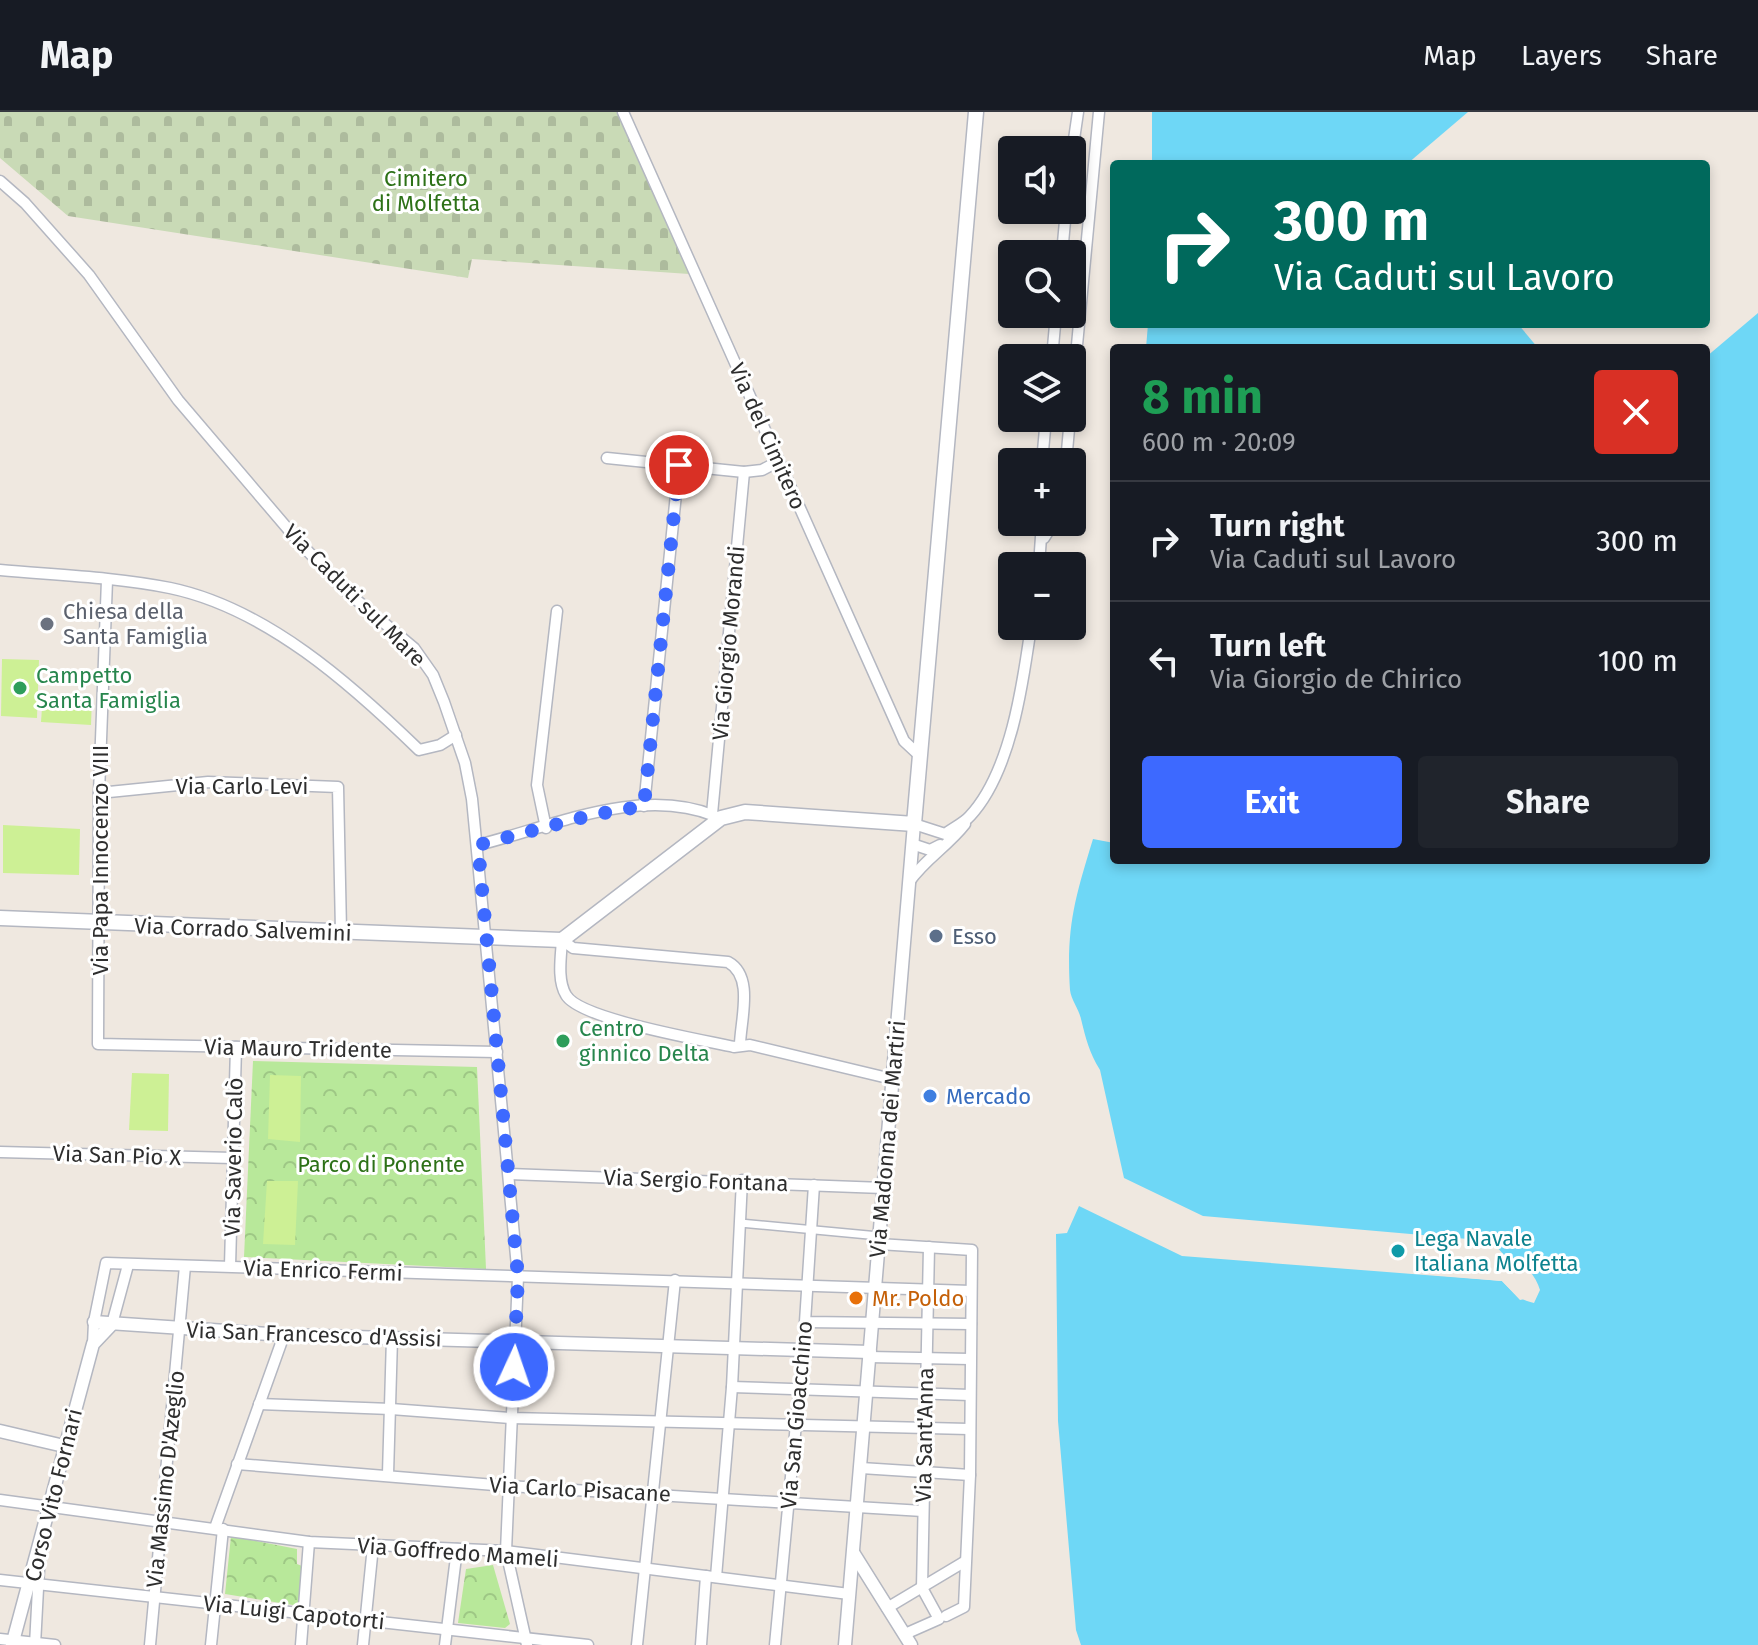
<!DOCTYPE html>
<meta charset="utf-8">
<style>
:root{--surface:#171b24;--page:#20242c;--text:#f1f3f6;--muted:#9ea1a6;--line:#363941;--accent:#3d69ff}
body{margin:0;font-family:"Fira Sans",sans-serif;background:var(--page);color:var(--text);height:100vh;display:flex;flex-direction:column;font-size:30px;white-space:nowrap}
*{box-sizing:border-box;margin:0}
p{font-size:26px;color:var(--muted)}
.icon{flex:none;width:44px;height:44px;fill:none;stroke:currentColor;stroke-width:2;stroke-linecap:round;stroke-linejoin:round}
.map{position:relative;flex:1;overflow:hidden}
.details{position:absolute;left:1110px;top:232px;width:600px;height:520px;display:flex;flex-direction:column;background:var(--surface);border-radius:8px;box-shadow:0 4px 12px #0003}
.details>*{flex:none}
.guide{position:absolute;left:1110px;top:48px;width:600px;height:168px;border-radius:8px;box-shadow:0 4px 12px #0003;background:#00695c;color:#fff;overflow:hidden}
.fabs{position:absolute;left:998px;top:24px;display:grid;gap:16px}
.fabs a{display:grid;place-items:center;width:88px;height:88px;border-radius:8px;background:var(--surface);box-shadow:0 4px 12px #0003;font-size:40px}
.pin{position:absolute;display:grid;place-items:center;width:68px;height:68px;color:#fff;margin:-34px;border:4px solid #fff;border-radius:50%;box-shadow:0 2px 8px #0007}
.me{position:absolute;width:88px;margin:-44px;rotate:3deg;stroke-linejoin:round;filter:drop-shadow(0 0 6px #0008)}
.turn{display:flex;align-items:center;gap:28px;height:168px;padding:0 32px;font-size:36px}
.turn .icon{width:104px;height:104px;stroke-width:2.5}
.turn b{display:block;font-size:56px;line-height:68px}
.round{display:grid;place-items:center;flex:none;width:84px;height:84px;border-radius:8px;background:var(--page)}
.overview{display:flex;align-items:center;justify-content:space-between;height:136px;padding:0 32px}
h1{font-size:48px;font-weight:700;line-height:60px;color:#1e9e55}
.cta{display:flex;gap:16px;margin-top:auto;padding:16px 32px}
.cta a{flex:1;height:92px;border-radius:8px;background:var(--accent);color:#fff;font-size:32px;font-weight:700;line-height:92px;text-align:center}
.cta a+a{background:var(--page);color:var(--text)}
ul{padding:0;list-style:none}
li{display:flex;align-items:center;gap:24px;height:120px;padding:0 32px;border-top:2px solid var(--line)}
li div{flex:1}
li b{display:block;font-size:30px}
li em{font-style:normal}
header{display:flex;align-items:center;gap:48px;box-sizing:border-box;height:112px;padding:0 40px;background:var(--surface);border-bottom:2px solid var(--line)}
header strong{font-size:38px}
nav{display:flex;gap:44px;margin-inline-start:auto;font-size:28px}
.map>svg:first-child{display:block}
</style>
<header>
<strong>Map</strong>
<nav><a>Map</a><a>Layers</a><a>Share</a></nav>
</header>
<div class="map">
<svg width="1758" height="1533" viewBox="0 0 1758 1533">
<defs>
<pattern id="cemetery-stones" width="16" height="16" patternUnits="userSpaceOnUse" patternTransform="scale(2)"><rect width="16" height="16" fill="#c9dab6"/><path d="M2 7V4a2 2 0 0 1 4 0v3zM10 15v-3a2 2 0 0 1 4 0v3z" fill="#adbb9d"/></pattern>
<pattern id="park-crowns" width="20" height="18" patternUnits="userSpaceOnUse" patternTransform="scale(2)"><rect width="20" height="18" fill="#b8e89a"/><path d="M2 6a3 3 0 1 1 6 0M12 15a3 3 0 1 1 6 0" fill="none" stroke="#9ec785"/></pattern>
</defs>
<rect width="100%" height="100%" fill="#efe8e0"/>
<polygon fill="url(#cemetery-stones)" points="0,0 617,0 689,162 472,147 468,166 68,104 0,46"/>
<g fill="url(#park-crowns)">
<polygon points="253,949 477,955 486,1157 244,1145"/>
<polygon points="231,1424 297,1437 297,1452 302,1454 299,1494 225,1482"/>
<polygon points="493,1453 510,1512 505,1516 458,1511 466,1457"/>
</g>
<g fill="#cdf095">
<polygon points="2,547 39,548 37,606 1,604"/>
<polygon points="43,581 92,585 91,613 41,610"/>
<polygon points="3,713 80,717 79,763 3,761"/>
<polygon points="132,961 169,962 168,1019 129,1018"/>
<polygon points="270,963 301,964 300,1030 268,1027"/>
<polygon points="267,1069 298,1069 295,1133 263,1132"/>
</g>
<g fill="#6ed7f6">
<polygon points="1152,0 1468,0 1407,52 1152,52"/>
<path d="M 1758,201 L 1758,1533 L 1081,1533 L 1076,1518 L 1058,1309 L 1056,1122 L 1067,1121 L 1079,1094 L 1182,1144 L 1502,1169 C 1513,1180 1519,1188 1534,1191 L 1540,1178 C 1536,1164 1522,1146 1507,1146 L 1491,1129 L 1203,1104 L 1124,1066 L 1100,958 C 1089,940 1086,927 1081,907 C 1079,897 1071,888 1070,878 C 1066,815 1075,786 1093,727 L 1114,731 L 1114,748 L 1706,748 L 1706,245 Z"/>
<polygon points="1148,212 1518,212 1538,236 1146,236"/>
</g>
<polygon fill="#efe8e0" points="1364,1154 1503,1165 1522,1184 1530,1186 1520,1188 1502,1169 1364,1157"/>
<g fill="none" stroke-linecap="round" stroke-linejoin="round">
<defs>
<g id="pedestrian">
<polyline points="740,1111 879,1124"/>
<polyline points="803,1238 805,1210"/>
</g>
<g id="minor">
<polyline points="623,0 904,629 919,643"/>
<polyline points="1072,41 1078,0"/>
<polyline points="0,69 25,91 89,163 178,288 299,430 347,480 414,536 433,563 444,590 465,651 472,687 518,1165 506,1439 527,1533"/>
<polyline points="1062,142 1066,98"/>
<polyline points="1052,246 1056,202"/>
<polyline points="1072,286 1099,0"/>
<polyline points="607,346 744,360 762,358 779,349"/>
<polyline points="1042,350 1046,306"/>
<polyline points="1066,350 1070,306"/>
<polyline points="1044,426 1054,410"/>
<polyline points="1039,454 1042,410"/>
<path d="M 0,458 C 56,463 115,465 170,476 C 266,496 351,572 419,638 L 440,633 L 456,623"/>
<polyline points="107,468 99,681 98,932 497,940"/>
<polyline points="99,681 208,670 338,675 341,819"/>
<polyline points="644,694 679,353"/>
<polyline points="712,702 744,360"/>
<path d="M 914,712 L 945,722 C 953,716 964,711 970,704 C 1011,660 1023,571 1031,514"/>
<polyline points="546,716 537,673 557,499"/>
<polyline points="912,732 930,738 940,733"/>
<path d="M 478,733 C 551,715 641,673 715,704"/>
<path d="M 909,770 C 925,747 948,734 965,712"/>
<path d="M 562,828 C 561,845 557,868 566,883 C 579,907 703,928 734,935 L 750,933 L 892,967"/>
<path d="M 562,828 L 573,836 L 728,850 C 754,864 741,906 740,932"/>
<polyline points="0,1040 233,1046"/>
<polyline points="509,1062 883,1076"/>
<polyline points="814,1073 805,1210 971,1212"/>
<polyline points="879,1132 972,1138 970,1363 964,1495 946,1504"/>
<polyline points="230,1154 236,935"/>
<polyline points="112,1212 128,1153"/>
<polyline points="93,1232 94,1210 106,1151 971,1179"/>
<polyline points="869,1245 970,1247"/>
<polyline points="732,1275 970,1283"/>
<polyline points="259,1292 391,1297 511,1306 969,1317"/>
<polyline points="237,1352 507,1374 923,1399"/>
<polyline points="861,1356 970,1363"/>
<polyline points="388,1362 392,1226"/>
<polyline points="0,1388 309,1430 506,1439 849,1482"/>
<polyline points="215,1416 284,1223"/>
<polyline points="716,1465 732,1275 742,1068"/>
<polyline points="0,1468 588,1533"/>
<polyline points="887,1496 964,1450"/>
<polyline points="905,1522 939,1507 922,1476 929,1135"/>
<polyline points="0,1527 55,1533"/>
<polyline points="35,1533 40,1439"/>
<polyline points="150,1533 185,1154"/>
<polyline points="211,1533 223,1417"/>
<polyline points="301,1533 309,1430"/>
<polyline points="363,1533 373,1434"/>
<polyline points="445,1533 457,1437"/>
<polyline points="637,1533 675,1168"/>
<polyline points="701,1533 706,1464"/>
<polyline points="775,1533 803,1238"/>
</g>
<g id="tertiary">
<polyline points="94,1210 284,1223 870,1240"/>
<polyline points="0,1319 64,1334"/>
<polyline points="854,1442 911,1533"/>
<polyline points="12,1533 93,1232 112,1212"/>
<polyline points="845,1533 914,712"/>
</g>
<polyline id="secondary" points="0,806 562,828 721,706 745,700 914,712 976,0"/>
</defs>
<use href="#pedestrian" stroke="#b4b7c1" stroke-width="10"/>
<use href="#minor" stroke="#b4b7c1" stroke-width="13"/>
<use href="#tertiary" stroke="#b4b7c1" stroke-width="15"/>
<use href="#secondary" stroke="#b4b7c1" stroke-width="17"/>
<use href="#pedestrian" stroke="#fff" stroke-width="7"/>
<use href="#minor" stroke="#fff" stroke-width="10"/>
<use href="#tertiary" stroke="#fff" stroke-width="12"/>
<use href="#secondary" stroke="#fff" stroke-width="14"/>
</g>
<g fill="none" stroke-linecap="round" stroke-linejoin="round">
<polyline stroke="#3d69ff" stroke-width="14" stroke-dasharray="0 25.2" points="514,1255 518,1165 478,733 592,703 644,694 679,353"/>
</g>
<circle fill="#6b7280" stroke="#fff" stroke-width="3" cx="47" cy="512" r="8"/>
<g fill="#2e9e5b" stroke="#fff" stroke-width="3">
<circle cx="20" cy="576" r="8"/>
<circle cx="563" cy="929" r="8"/>
</g>
<circle fill="#5c6f8a" stroke="#fff" stroke-width="3" cx="936" cy="824" r="8"/>
<circle fill="#3f7fe0" stroke="#fff" stroke-width="3" cx="930" cy="984" r="8"/>
<circle fill="#0f9aa8" stroke="#fff" stroke-width="3" cx="1398" cy="1139" r="8"/>
<circle fill="#e8710a" stroke="#fff" stroke-width="3" cx="856" cy="1186" r="8"/>
<g text-anchor="middle" stroke-width="6" stroke-linejoin="round" paint-order="stroke">
<g font-size="22" fill="#2d7117" stroke="#fff">
<text x="426" y="74">Cimitero<tspan x="426" dy="25">di Molfetta</tspan></text>
<text x="381" y="1060">Parco di Ponente</text>
</g>
<g font-size="22" fill="#2e2e2e" stroke="#fff">
<text transform="translate(768 324) rotate(66)" y="8">Via del Cimitero</text>
<text transform="translate(355 483) rotate(45)" y="8">Via Caduti sul Mare</text>
<text transform="translate(728 531) rotate(-85)" y="8">Via Giorgio Morandi</text>
<text x="242" y="682">Via Carlo Levi</text>
<text transform="translate(100 748) rotate(-90)" y="8">Via Papa Innocenzo VIII</text>
<text transform="translate(243 817) rotate(2)" y="8">Via Corrado Salvemini</text>
<text transform="translate(298 936) rotate(1)" y="8">Via Mauro Tridente</text>
<text transform="translate(887 1027) rotate(-85)" y="8">Via Madonna dei Martiri</text>
<text transform="translate(117 1043) rotate(2)" y="8">Via San Pio X</text>
<text transform="translate(233 1045) rotate(-89)" y="8">Via Saverio Calò</text>
<text transform="translate(696 1068) rotate(2)" y="8">Via Sergio Fontana</text>
<text transform="translate(323 1158) rotate(2)" y="8">Via Enrico Fermi</text>
<text transform="translate(314 1222) rotate(2)" y="8">Via San Francesco d'Assisi</text>
<text transform="translate(796 1303) rotate(-85)" y="8">Via San Gioacchino</text>
<text transform="translate(924 1323) rotate(-89)" y="8">Via Sant'Anna</text>
<text transform="translate(165 1367) rotate(-84)" y="8">Via Massimo D'Azeglio</text>
<text transform="translate(580 1377) rotate(3)" y="8">Via Carlo Pisacane</text>
<text transform="translate(53 1383) rotate(-76)" y="8">Corso Vito Fornari</text>
<text transform="translate(458 1440) rotate(4)" y="8">Via Goffredo Mameli</text>
<text transform="translate(294 1500) rotate(6)" y="8">Via Luigi Capotorti</text>
</g>
<g font-size="22" fill="#5b616d" stroke="#fff" text-anchor="start">
<text x="63" y="507">Chiesa della<tspan x="63" dy="25">Santa Famiglia</tspan></text>
</g>
<g font-size="22" fill="#27864d" stroke="#fff" text-anchor="start">
<text x="36" y="571">Campetto<tspan x="36" dy="25">Santa Famiglia</tspan></text>
<text x="579" y="924">Centro<tspan x="579" dy="25">ginnico Delta</tspan></text>
</g>
<g font-size="22" fill="#4e5e75" stroke="#fff" text-anchor="start">
<text x="952" y="832">Esso</text>
</g>
<g font-size="22" fill="#366cbe" stroke="#fff" text-anchor="start">
<text x="946" y="992">Mercado</text>
</g>
<g font-size="22" fill="#0d838f" stroke="#fff" text-anchor="start">
<text x="1414" y="1134">Lega Navale<tspan x="1414" dy="25">Italiana Molfetta</tspan></text>
</g>
<g font-size="22" fill="#c56008" stroke="#fff" text-anchor="start">
<text x="872" y="1194">Mr. Poldo</text>
</g>
</g>
</svg>
<div class="fabs">
<a><svg class="icon" aria-label="sound" viewBox="0 0 24 24"><path d="M4 9h4l5-4v14l-5-4H4zM17 9q2 3 0 6"/></svg></a>
<a><svg class="icon" aria-label="search" viewBox="0 0 24 24"><circle cx="10" cy="10" r="6"/><path d="M15 15l6 6"/></svg></a>
<a><svg class="icon" aria-label="layers" viewBox="0 0 24 24"><path d="M12 4l9 5-9 5-9-5zM3 14l9 5 9-5"/></svg></a>
<a>+</a>
<a>−</a>
</div>
<div class="pin" style="left:679px;top:353px;background:#d93025"><svg class="icon" aria-label="arrive" viewBox="0 0 24 24"><path d="M6 21V4h12l-3 4 3 4H6"/></svg></div>
<svg class="me" style="left:514px;top:1255px" viewBox="-20 -20 40 40"><circle r="17" fill="#3d69ff" stroke="#fff" stroke-width="3"/><path d="M0-11L8 9 0 5-8 9z" fill="#fff"/></svg>
<div class="guide">
<div class="turn"><svg class="icon" aria-label="right" viewBox="0 0 24 24"><path d="M7 20v-9h11M14 6l5 5-5 5"/></svg><div><b>300 m</b>Via Caduti sul Lavoro</div></div>
</div>
<section class="details">
<div class="overview"><div><h1>8 min</h1><p>600 m · 20:09</p></div><a class="round" style="background:#d93025;color:#fff"><svg class="icon" aria-label="close" viewBox="0 0 24 24"><path d="M6 6l12 12M18 6L6 18"/></svg></a></div>
<ul>
<li><svg class="icon" aria-label="right" viewBox="0 0 24 24"><path d="M7 20v-9h11M14 6l5 5-5 5"/></svg><div><b>Turn right</b><p>Via Caduti sul Lavoro</p></div><em>300 m</em></li>
<li><svg class="icon" aria-label="left" viewBox="0 0 24 24"><path d="M17 20v-9H6M10 6l-5 5 5 5"/></svg><div><b>Turn left</b><p>Via Giorgio de Chirico</p></div><em>100 m</em></li>
</ul>
<div class="cta"><a>Exit</a><a>Share</a></div>
</section>
</div>
